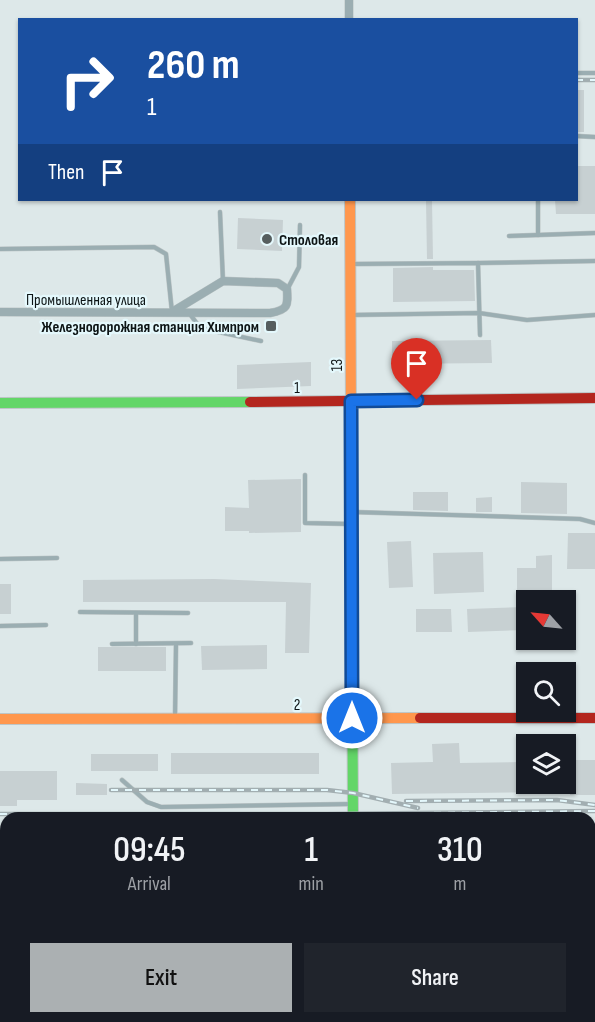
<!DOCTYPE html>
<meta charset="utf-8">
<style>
:root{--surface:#171b24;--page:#20242c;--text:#f1f3f6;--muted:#9ea1a6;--accent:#abb0b2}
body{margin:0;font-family:"Sofia Sans Condensed",sans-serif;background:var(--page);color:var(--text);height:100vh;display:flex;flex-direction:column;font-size:22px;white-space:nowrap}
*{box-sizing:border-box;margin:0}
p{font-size:20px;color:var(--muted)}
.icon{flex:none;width:33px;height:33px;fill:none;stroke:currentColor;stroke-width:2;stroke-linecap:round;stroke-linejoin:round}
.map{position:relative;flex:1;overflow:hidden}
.sheet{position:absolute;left:0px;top:812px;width:596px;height:212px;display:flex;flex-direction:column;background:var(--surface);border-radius:18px 18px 0 0;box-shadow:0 2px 4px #0004}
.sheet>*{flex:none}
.banner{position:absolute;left:18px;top:18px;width:560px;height:183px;border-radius:0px;box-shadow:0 2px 4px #0004;background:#1a4fa0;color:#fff;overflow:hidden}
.needle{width:39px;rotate:297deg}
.controls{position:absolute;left:516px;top:590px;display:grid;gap:12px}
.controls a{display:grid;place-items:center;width:60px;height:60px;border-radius:0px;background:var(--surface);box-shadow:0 2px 4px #0004;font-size:30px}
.pin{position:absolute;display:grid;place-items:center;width:51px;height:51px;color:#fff;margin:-62px -26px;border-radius:50% 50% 50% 0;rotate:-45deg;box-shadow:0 0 6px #0007}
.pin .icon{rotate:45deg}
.me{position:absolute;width:66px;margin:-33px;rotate:0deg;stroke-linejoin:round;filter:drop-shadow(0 0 4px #0008)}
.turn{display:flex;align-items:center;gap:21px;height:126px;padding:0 30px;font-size:27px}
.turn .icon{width:78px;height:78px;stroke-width:2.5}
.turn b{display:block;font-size:42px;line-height:51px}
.then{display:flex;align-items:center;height:57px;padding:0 30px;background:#0003;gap:12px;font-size:22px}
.eta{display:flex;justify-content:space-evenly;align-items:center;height:102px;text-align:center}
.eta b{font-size:36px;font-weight:600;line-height:42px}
.primary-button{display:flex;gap:12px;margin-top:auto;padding:12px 30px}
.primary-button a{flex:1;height:69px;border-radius:0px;background:var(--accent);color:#111;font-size:24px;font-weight:600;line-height:69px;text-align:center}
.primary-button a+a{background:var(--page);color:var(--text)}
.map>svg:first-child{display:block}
</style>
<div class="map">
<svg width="595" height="1022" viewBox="0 0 595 1022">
<rect width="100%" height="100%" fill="#dde8e9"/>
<g fill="#c7d0d2">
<rect x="576" y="90" width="8" height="42"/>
<polygon points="576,166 595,166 595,214 556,214 555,200 576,200"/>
<polygon points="426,200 432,200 433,259 427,259"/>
<polygon points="238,218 283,220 282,251 237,249"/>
<polygon points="433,267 433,270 474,270 475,301 393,302 393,268"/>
<polygon points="491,340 492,363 392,364 392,341"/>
<polygon points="311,362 311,386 237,389 237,365"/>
<polygon points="301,479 301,532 249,533 249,531 225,531 225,507 249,508 248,480"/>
<polygon points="521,482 567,483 567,514 521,513"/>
<polygon points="413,492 448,492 448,511 413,510"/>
<polygon points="492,497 492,512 476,512 476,498"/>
<polygon points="568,533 595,533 595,569 567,569"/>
<polygon points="411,541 413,587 389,588 387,542"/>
<polygon points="483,552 484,592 434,594 433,553"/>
<polygon points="552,555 552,590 517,590 517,568 536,568 536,556"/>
<polygon points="214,579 311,583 309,653 285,653 286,602 83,602 83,580"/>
<rect x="0" y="584" width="11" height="30"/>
<polygon points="526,607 526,630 468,632 467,609"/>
<polygon points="416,609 451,609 452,632 416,632"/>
<polygon points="267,645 267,669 202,670 201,646"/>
<rect x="98" y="647" width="68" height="24"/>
<polygon points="459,743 460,763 526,762 526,783 556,783 556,792 392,794 391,763 433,762 432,744"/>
<rect x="171" y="753" width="148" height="21"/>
<rect x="91" y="754" width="67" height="17"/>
<polygon points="571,760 595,760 595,795 570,795"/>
<polygon points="0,771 57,771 57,800 17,800 17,806 0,806"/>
<polygon points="76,783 107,784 107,795 76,795"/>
</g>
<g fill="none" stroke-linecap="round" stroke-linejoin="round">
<defs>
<g id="lane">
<polyline points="576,73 595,73"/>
<polyline points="576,136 595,137"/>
<polyline points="538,200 538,235"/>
<polyline points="220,212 223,281"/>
<polyline points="509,236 595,233"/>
<polyline points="0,249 154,247 166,254 172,312"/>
<polyline points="478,263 595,261"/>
<polyline points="353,264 478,263 480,335"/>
<polyline points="288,288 299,267 300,225"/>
<polyline points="190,314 200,328 261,341"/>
<polyline points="351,315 479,313 527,320 595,315"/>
<polyline points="305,475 305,523 351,524"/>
<polyline points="352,512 580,519 595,523"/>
<polyline points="0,559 57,558"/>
<polyline points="80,612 188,613"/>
<polyline points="0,626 46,625"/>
<polyline points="112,644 191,643"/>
<polyline points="136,644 136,613"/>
<polyline points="175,718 176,644"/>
<polyline points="122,780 147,802 161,807 352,804"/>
</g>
<g id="street">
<polyline points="349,20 349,0"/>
<path d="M 0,312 L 270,313 C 288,310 288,306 287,289 L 278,283 L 223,281 L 172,312"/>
<polyline points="354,1017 354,1022"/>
</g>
<g id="fast">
<polyline points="0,403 250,402"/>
<polyline points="352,642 353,818"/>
</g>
<g id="slow">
<polyline points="350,200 352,642"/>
<polyline points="0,719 420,718"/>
</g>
<g id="jam">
<polyline points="250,402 595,398"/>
<polyline points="420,718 595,718"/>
</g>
</defs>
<use href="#lane" stroke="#bdc5c6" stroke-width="5"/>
<use href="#street" stroke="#bdc5c6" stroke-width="9"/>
<use href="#fast" stroke="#bdc5c6" stroke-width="12"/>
<use href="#slow" stroke="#bdc5c6" stroke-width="12"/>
<use href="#jam" stroke="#bdc5c6" stroke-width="12"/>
<use href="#lane" stroke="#9baeb2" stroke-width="4"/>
<use href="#street" stroke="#9baeb2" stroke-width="8"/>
<use href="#fast" stroke="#63d668" stroke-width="10"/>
<use href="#slow" stroke="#ff974d" stroke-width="10"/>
<use href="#jam" stroke="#b3261e" stroke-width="10"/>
<defs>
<g id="rail">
<polyline points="576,80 595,80"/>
<polyline points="111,790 327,790 353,793 418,808"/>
<polyline points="406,801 557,800 595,805"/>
<polyline points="0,814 327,814 595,811"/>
<polyline points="0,830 6,830"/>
</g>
</defs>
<use href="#rail" stroke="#a2aeb1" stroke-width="4.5"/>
<use href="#rail" stroke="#e4f8fc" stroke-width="2" stroke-dasharray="7" stroke-linecap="butt"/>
</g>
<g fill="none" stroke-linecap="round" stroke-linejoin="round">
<defs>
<polyline id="route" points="352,718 351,401 417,400"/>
</defs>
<use href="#route" stroke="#114b97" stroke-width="15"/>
<use href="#route" stroke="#1a73e8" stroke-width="10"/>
</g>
<g fill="#565e5f" stroke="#e4f8fc" stroke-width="2">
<circle cx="267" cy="239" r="6"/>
<rect x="265" y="320" width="12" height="12" rx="3"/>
</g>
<g text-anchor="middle" stroke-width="4.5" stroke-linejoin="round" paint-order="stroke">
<g font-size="16" font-weight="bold" fill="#0d1415" stroke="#e4f8fc" text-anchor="start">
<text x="279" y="245">Столовая</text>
<text x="259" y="332" text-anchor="end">Железнодорожная станция Химпром</text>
</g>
<g font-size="16" fill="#0d1415" stroke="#e4f8fc">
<text x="86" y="305">Промышленная улица</text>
<text transform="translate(336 365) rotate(-90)" y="6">13</text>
<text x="297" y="393">1</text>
<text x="297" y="710">2</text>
</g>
</g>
</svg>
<div class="controls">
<a><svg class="needle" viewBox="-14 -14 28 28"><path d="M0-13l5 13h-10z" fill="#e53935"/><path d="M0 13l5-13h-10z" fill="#9ea1a6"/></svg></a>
<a><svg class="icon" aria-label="search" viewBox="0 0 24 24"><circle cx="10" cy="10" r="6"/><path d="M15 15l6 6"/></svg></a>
<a><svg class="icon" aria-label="layers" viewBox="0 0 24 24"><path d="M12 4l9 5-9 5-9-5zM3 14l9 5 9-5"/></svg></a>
</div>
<div class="pin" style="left:417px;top:400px;background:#d93025"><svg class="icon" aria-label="arrive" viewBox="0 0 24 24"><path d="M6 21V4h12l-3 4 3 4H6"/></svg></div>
<svg class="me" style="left:352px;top:718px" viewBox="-20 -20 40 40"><circle r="17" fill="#1a73e8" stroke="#fff" stroke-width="3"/><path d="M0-11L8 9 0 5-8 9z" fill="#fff"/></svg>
<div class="banner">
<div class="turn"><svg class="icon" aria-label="right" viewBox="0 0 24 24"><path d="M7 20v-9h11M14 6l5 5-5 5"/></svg><div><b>260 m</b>1</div></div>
<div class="then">Then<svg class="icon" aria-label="arrive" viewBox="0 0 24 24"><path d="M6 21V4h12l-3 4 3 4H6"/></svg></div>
</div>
<section class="sheet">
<div class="eta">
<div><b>09:45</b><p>Arrival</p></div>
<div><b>1</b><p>min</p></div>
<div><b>310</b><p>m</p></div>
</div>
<div class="primary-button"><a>Exit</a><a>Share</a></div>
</section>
</div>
